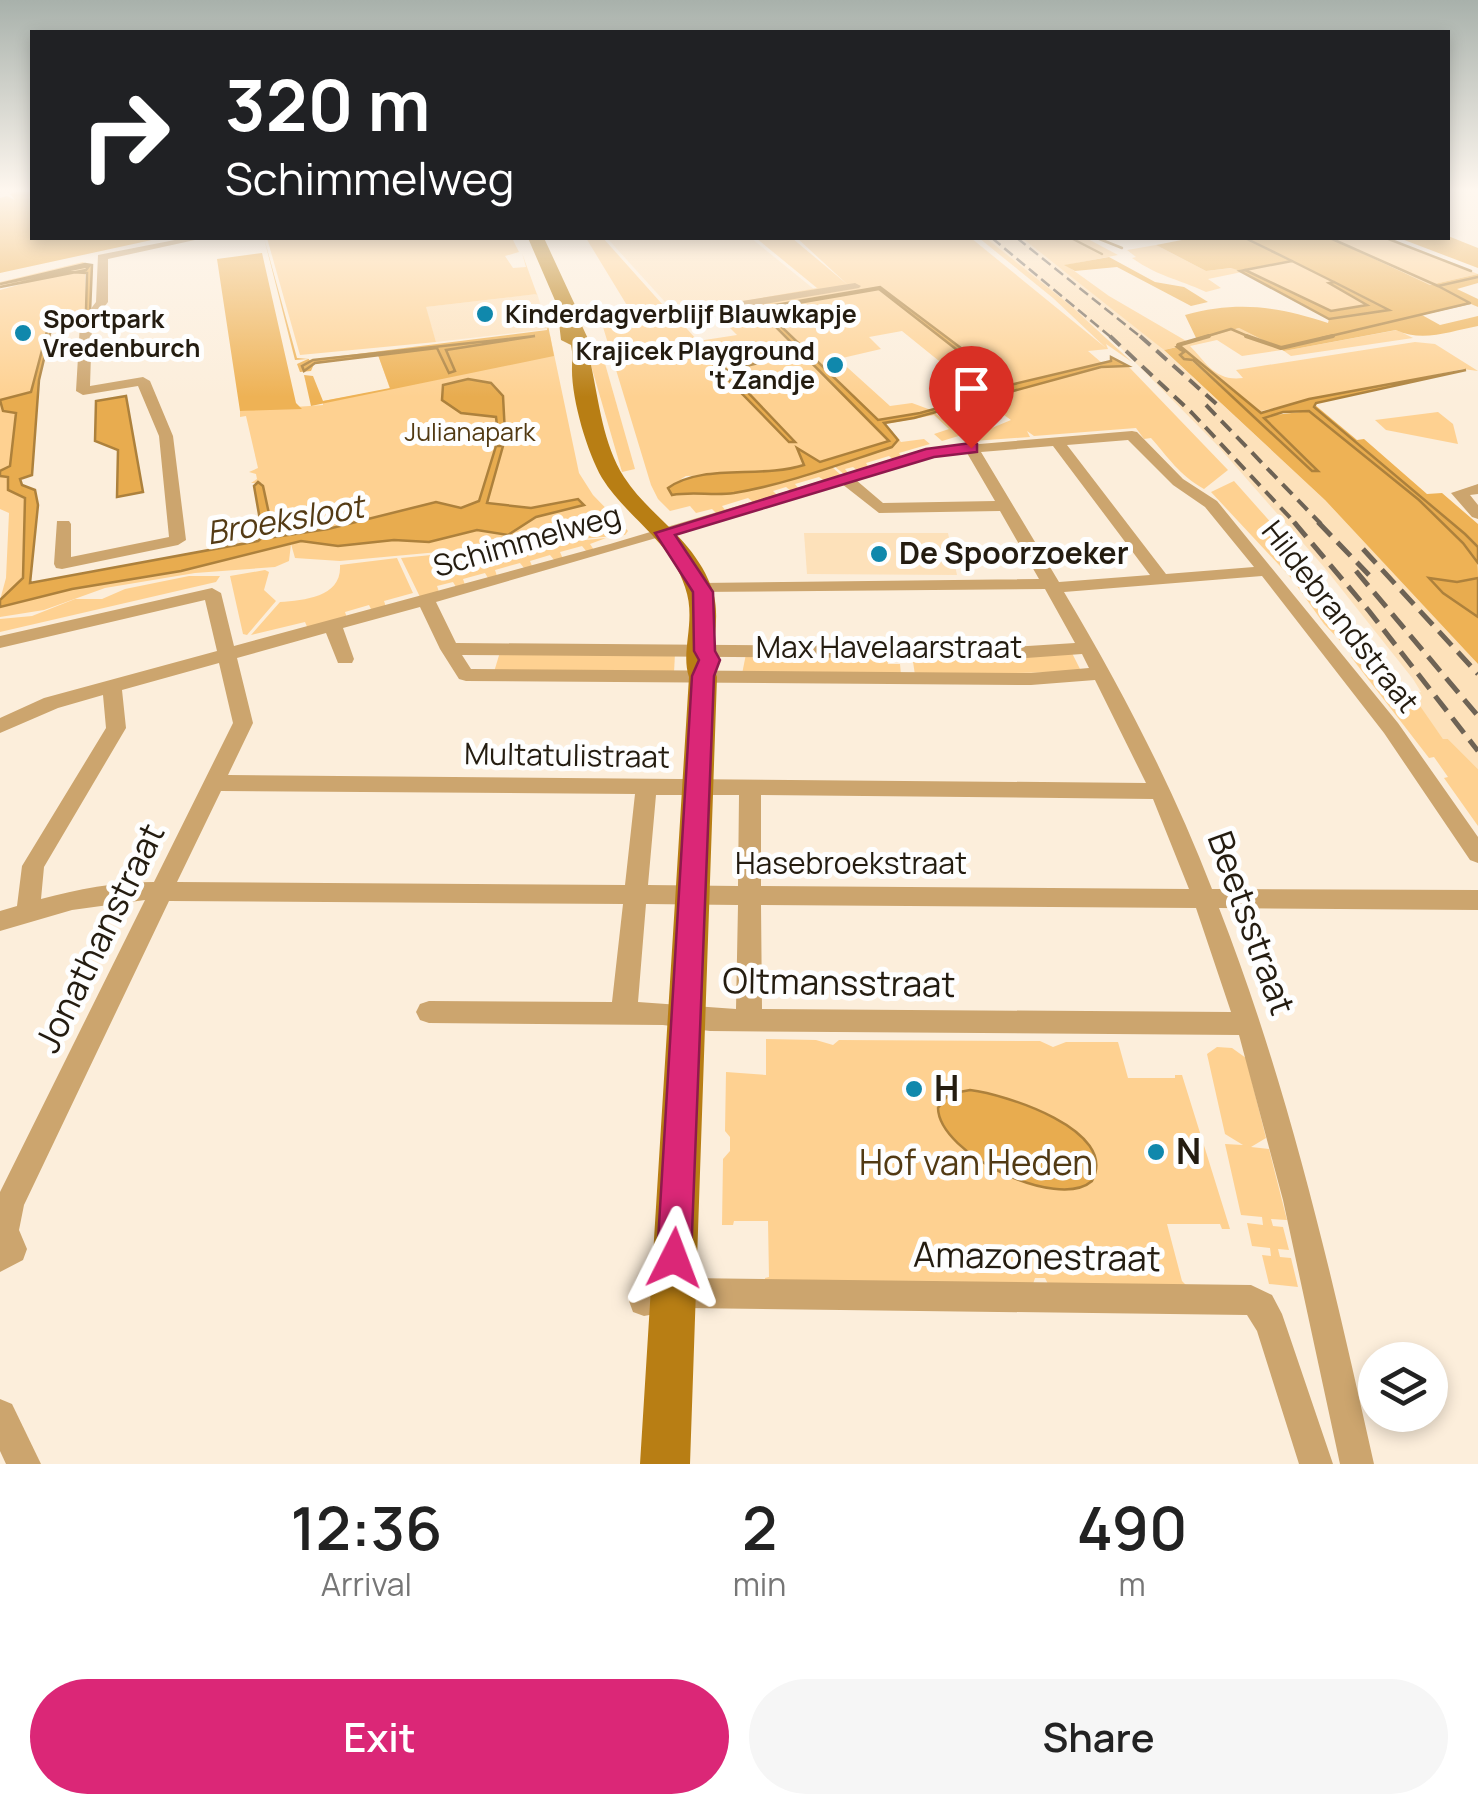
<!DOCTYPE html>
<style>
:root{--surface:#fff;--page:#f6f6f6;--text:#222;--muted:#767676;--accent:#db2777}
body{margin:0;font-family:Manrope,sans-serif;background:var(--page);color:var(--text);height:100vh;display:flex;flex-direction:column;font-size:38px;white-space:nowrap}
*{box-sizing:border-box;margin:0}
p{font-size:32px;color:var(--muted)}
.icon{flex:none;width:55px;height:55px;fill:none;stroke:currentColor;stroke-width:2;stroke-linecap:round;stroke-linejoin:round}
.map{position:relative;height:1464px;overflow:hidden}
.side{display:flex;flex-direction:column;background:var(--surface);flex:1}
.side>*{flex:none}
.top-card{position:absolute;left:30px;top:30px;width:1420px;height:210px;border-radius:0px;box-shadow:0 5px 15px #0003;background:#202124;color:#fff;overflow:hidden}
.buttons{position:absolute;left:1358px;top:1342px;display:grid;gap:20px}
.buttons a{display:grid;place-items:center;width:90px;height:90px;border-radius:50%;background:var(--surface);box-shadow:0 5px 15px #0003;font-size:50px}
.pin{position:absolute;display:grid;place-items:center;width:85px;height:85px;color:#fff;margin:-102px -42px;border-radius:50% 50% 50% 0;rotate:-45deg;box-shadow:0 0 10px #0007}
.pin .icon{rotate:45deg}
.me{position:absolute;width:110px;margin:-55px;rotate:3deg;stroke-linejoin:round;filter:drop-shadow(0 0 8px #0008)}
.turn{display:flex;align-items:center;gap:35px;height:210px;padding:0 30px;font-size:45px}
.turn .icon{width:130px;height:130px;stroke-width:2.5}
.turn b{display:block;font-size:70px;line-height:85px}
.eta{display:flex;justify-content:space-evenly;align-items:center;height:170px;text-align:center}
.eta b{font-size:60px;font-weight:600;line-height:70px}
.primary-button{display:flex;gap:20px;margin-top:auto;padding:20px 30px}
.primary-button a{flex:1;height:115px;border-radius:60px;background:var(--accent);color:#fff;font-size:40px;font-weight:600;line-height:115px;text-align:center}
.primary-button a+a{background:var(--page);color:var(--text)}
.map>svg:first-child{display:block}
</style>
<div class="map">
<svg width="1478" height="1464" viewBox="0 0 1478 1464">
<rect width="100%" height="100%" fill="#fceedb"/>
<g fill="#fde1ba">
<polygon points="607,238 751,238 815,290 675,313"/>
<polygon points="985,238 1022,238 1154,341 1325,500 1478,664 1478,769 1448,739 1443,739 1409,693 1421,692 1413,679 1324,567 1217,445 1118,345"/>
<polygon points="537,294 548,329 436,342 425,307"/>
<polygon points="804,533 948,533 957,575 807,574"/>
</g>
<g fill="#fed191">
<polygon points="267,238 512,238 519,252 505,256 513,268 526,267 522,253 547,322 537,294 426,307 436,342 300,355"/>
<path d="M 586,238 L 603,238 L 671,314 L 817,288 L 756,238 L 792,238 L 848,285 L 797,238 L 971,238 L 1106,348 L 1053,298 L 979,238 L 986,238 L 1071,306 L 1132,362 L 1106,344 L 1108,349 L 1088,351 L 1102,363 L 1010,385 L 881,287 L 759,307 L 758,310 L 889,441 L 822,462 L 768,473 L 686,476 L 681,479 L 689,491 L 723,494 L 744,491 L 832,467 L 842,476 L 825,481 L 819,477 L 795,484 L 799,489 L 791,491 L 786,487 L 773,491 L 777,495 L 753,502 L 748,498 L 722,506 L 726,511 L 716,513 L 712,509 L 696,513 L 690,506 L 670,511 L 658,499 L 651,485 L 603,327 L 677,318 L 698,341 L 737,335 L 713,311 C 685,314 646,324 621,309 L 628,307 Z"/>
<path d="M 1022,238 L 1086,238 L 1118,255 L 1066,265 L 1109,296 L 1188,342 L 1239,328 L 1282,350 L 1242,356 L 1217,340 L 1190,346 C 1205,361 1215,382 1243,378 L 1236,370 L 1415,342 L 1435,344 L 1478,371 L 1463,369 L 1256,412 L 1180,346 L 1164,350 Z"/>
<polygon points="1330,238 1386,238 1478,274 1430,285"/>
<path d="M 1156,245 L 1206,271 L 1232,268 L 1242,272 L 1208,279 L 1221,288 L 1206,292 C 1176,278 1161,278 1132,258 L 1136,257 L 1127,250 Z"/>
<polygon points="1292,261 1334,282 1331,283 1368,305 1331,311 1245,270"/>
<polygon points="83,262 89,266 85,271 86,311 51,318 32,391 20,397 14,472 0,474 0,290 47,277 0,287 0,282"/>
<polygon points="879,289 1007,388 937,408 933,401 938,397 943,401 1000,388 970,365 949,369 902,331 869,337 881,349 838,359 890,406 912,403 931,410 878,420 762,309"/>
<polygon points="1397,330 1413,338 1291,356 1284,351"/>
<polygon points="550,335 579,473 593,495 628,531 625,535 340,561 295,558 291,544 289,561 275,567 195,573 105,588 44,610 0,617 0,607 64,590 179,572 301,541 338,546 394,540 429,542 477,530 508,535 536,517 583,505 271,543 273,534 262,483 251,483 257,479 256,474 249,472 258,468 246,416 240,417 240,411 323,405 323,401 390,389 378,355"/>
<polygon points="602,353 635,469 622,472 588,355"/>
<path d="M 1128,366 L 1228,470 L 1204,489 C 1179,475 1168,457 1151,438 L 1144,439 L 1136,428 L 1034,436 L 1027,431 L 1030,437 L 973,441 L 970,437 L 1011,420 L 984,401 L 941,411 L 1101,367 Z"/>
<polygon points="1438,412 1453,424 1458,444 1386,430 1375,420"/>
<polygon points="935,413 962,435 942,441 934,434 949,429 934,415 886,424 901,442 924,439 930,444 899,453 902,458 894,460 889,456 866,463 869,468 858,471 853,467 845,469 849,474 845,475 834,466 896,444 883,423"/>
<polygon points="0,476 7,476 9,491 26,500 26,560 20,585 0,600 6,578 9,513 0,509"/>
<polygon points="1234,481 1306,562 1411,693 1443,739 1448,739 1478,769 1478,826 1444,778 1448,777 1434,757 1429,758 1351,657 1354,655 1324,624 1292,579 1211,492"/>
<polygon points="606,538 590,544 594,550 587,552 582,546 560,552 563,559 555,561 550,555 530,561 532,566 524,568 520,563 495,570 497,576 488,578 485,573 463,579 465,585 456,587 453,582 437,586 439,592 420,597 401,558"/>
<path d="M 397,558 L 413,593 L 384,601 L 386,607 L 372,611 L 369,605 L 345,612 L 347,618 L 308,629 L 305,622 L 251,635 L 280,602 C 305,600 342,597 340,565 Z"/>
<polygon points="265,570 269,572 264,590 276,601 247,635 243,634 230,576"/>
<polygon points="189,576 220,576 216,582 0,632 0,619 32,616 75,599 102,599 125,589"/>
<polygon points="500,652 675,653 674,673 494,672"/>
<polygon points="1072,653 1081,671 1076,672 915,675 912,655"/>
<polygon points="746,654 886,655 888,664 900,664 901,675 742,674"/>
<polygon points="766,1039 816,1040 833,1045 839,1040 1040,1041 1053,1047 1066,1042 1118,1042 1128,1078 1175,1078 1175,1075 1182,1075 1230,1229 1222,1229 1220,1224 1167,1224 1182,1281 1188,1287 1048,1284 1045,1278 1035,1278 1033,1284 765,1284 765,1278 769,1277 768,1221 734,1221 733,1225 722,1225 723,1159 730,1151 730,1137 725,1131 726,1072 766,1075"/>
<polygon points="1217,1047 1232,1048 1246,1058 1266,1138 1251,1147 1269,1149 1287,1220 1271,1219 1273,1226 1283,1227 1289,1250 1278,1249 1280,1257 1291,1258 1298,1287 1269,1284 1262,1255 1271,1256 1270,1248 1252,1246 1247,1223 1263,1225 1262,1217 1241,1215 1225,1144 1243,1145 1225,1134 1207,1054"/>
</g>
<g fill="#eeb255">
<polygon points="17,192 32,192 29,198 32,199 32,238 161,238 0,273 0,198 7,196 15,200 10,194"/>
<polygon points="1448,236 1478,248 1478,268 1399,238"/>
<polygon points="264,238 297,358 309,359 309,360 547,330 548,325 554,356 311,406 304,375 313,376 323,401 390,388 378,355 314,364 311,371 300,372 297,364 308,359 295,360"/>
<path d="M 1192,238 L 1330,238 L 1430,285 L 1478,274 L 1478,283 L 1457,289 L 1478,299 L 1478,307 L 1471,304 L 1422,315 L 1440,325 L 1478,316 L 1478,326 C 1450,331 1423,343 1396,330 L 1284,351 L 1239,328 L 1197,340 L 1185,315 C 1237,301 1277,306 1328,323 L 1329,319 L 1387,310 L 1292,261 L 1240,271 L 1231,268 L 1206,271 L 1156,245 Z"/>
<polygon points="262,253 296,403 302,409 240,411 217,259"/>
<polygon points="1109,257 1155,282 1184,287 1208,302 1191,306 1117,267 1075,271 1064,265"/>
<path d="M 1177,347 L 1312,471 L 1265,421 L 1265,416 L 1309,411 C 1343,439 1464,526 1477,562 C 1478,564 1478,575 1478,578 L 1457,582 L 1429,579 L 1478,617 L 1478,664 L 1325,500 L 1164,350 Z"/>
<polygon points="1315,405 1357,440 1364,439 1427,494 1442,493 1478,524 1478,547 1317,412"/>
</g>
<g fill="#e8ac4f" stroke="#ad813c" stroke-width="2.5" fill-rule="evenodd">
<polygon points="85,264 92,265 90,312 53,321 39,380 32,475 20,479 22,485 35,490 38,505 30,583 258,541 263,537 254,486 258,482 263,486 274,537 328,529 436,502 461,508 479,501 496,446 503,446 487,503 531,508 578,499 584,505 536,517 508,535 477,530 429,542 394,540 338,546 301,541 181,571 72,589 0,607 0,600 23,578 25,498 8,490 8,477 0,476 0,471 10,466 16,413 3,411 0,400 31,392 50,320 86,311 87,273 70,272 0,287 86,270 89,266 0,284"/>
<polygon points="1245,270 1331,311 1367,305 1329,283 1334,282 1389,310 1329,319 1240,271"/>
<path d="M 880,287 L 1010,385 L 1111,361 L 1111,357 L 1128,366 L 1101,367 L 914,418 L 884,423 L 898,440 L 892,447 C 840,464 788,484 734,493 C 713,496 693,491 672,495 L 668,488 C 703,463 760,479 804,465 L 797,448 L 820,462 L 889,441 L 757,308 ZM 879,289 L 1007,389 L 920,413 L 878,420 L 763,309 Z"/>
<polygon points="535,336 446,350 455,371 449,373 437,348 315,363 304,371 302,366 313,360"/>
<polygon points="1180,346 1261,413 1309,399 1466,370 1316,403 1314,407 1465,534 1478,547 1478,563 1463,543 1419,500 1309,411 1283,412 1264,418 1318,471 1312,471 1193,360 1184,359 1180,355 1184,352 1177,347"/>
<polygon points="744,347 765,347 779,353 776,359 746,366 721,364 795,442 789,442 714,365 719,356"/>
<polygon points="468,379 491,383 503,396 505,434 498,434 496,417 461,413 442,400 443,385"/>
<polygon points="126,396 143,492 117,497 118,450 95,441 96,401"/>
<polygon points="1429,578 1457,582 1478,578 1478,617 1443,593"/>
<path d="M 970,1090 C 1004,1094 1120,1130 1092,1181 C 1058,1211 939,1154 938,1108 L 949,1094 Z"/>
</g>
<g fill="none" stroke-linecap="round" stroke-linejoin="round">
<g stroke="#ad813c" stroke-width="2.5">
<polyline points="1071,238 1102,254"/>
<polyline points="1097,238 1122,248"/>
<polyline points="1245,238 1292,261"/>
<polyline points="1330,238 1438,286"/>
<polyline points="1386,238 1471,271"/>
<polyline points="1245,270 1292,261 1334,282"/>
<polyline points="1201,338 1231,329 1252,338"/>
<polyline points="1322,338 1470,303 1438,286 1478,277"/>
</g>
<g stroke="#ad813c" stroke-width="4">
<polyline points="1246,336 1281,348 1333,336"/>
<polyline points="1181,349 1178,345 1209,336"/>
</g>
<g fill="#cca56e" fill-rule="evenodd">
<polygon points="185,238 204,238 108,259 108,302 92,323 90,386 143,377 150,381 173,436 186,540 178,545 62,569 56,568 54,564 57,521 69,521 71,524 71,557 169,537 159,436 138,386 83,395 76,391 80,323 96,302 98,255"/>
<polygon points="855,283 861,286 859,288 654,323 621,320 570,325 564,321 570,317 621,312 654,315"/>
<path d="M 1132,431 L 1137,432 L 1183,479 L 1217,501 L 1398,723 L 1478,837 L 1478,863 L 1470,860 L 1384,733 L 1262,576 L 1064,592 C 1121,688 1172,785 1212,889 L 1478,890 L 1478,910 L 1219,908 C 1289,1087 1332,1276 1374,1464 L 1340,1464 L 1283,1200 L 1239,1035 L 710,1031 L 663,1025 L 429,1023 L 420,1020 L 416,1012 L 420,1004 L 429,1001 L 612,1002 L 623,904 L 169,901 L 24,1205 L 19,1230 L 27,1249 L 23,1260 L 0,1272 L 0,1192 L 145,900 L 72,910 L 0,931 L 0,911 L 17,906 L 22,866 L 106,728 L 103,695 L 58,708 L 0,733 L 0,718 L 44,698 L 217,651 L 205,600 L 0,648 L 0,636 L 212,588 L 221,593 L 234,646 L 610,544 L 932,448 ZM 1128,440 L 1173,485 L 1205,507 L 1254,567 L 1166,574 L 1067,445 ZM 1053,446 L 1150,575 L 1059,582 L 981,452 ZM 967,453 L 995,501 L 883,503 L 856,480 L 933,456 ZM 842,484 L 879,513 L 1000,511 L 1039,579 L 701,583 L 695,584 L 692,588 L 695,592 L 1045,589 L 1075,643 L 1014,647 L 456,643 L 436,602 ZM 420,607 L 440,649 L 459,679 L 466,681 L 1031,685 L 1095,680 L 1146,783 L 228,775 L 253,723 L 237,658 L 326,633 L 338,663 L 352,663 L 354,659 L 343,628 ZM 1082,654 L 1089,668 L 1031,673 L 471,669 L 462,655 L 1014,659 ZM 219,663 L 233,723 L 154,882 C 115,882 78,889 41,899 L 44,867 L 126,728 L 122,690 ZM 221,791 L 635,794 L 625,885 L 177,882 ZM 656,795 L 739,795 L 738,886 L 648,885 ZM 761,795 L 1153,799 L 1189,889 L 761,886 ZM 646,904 L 738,905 L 736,1009 L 638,1002 ZM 761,905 L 1196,908 L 1231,1012 L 762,1009 Z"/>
<polygon points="1478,484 1478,494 1470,495 1478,505 1478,519 1472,517 1451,493"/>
<polygon points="686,1278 1251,1285 1272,1295 1282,1314 1333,1464 1299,1464 1257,1331 1247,1315 686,1308 644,1316 633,1312 629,1301 633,1290"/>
<polygon points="0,1399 12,1404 41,1464 6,1464 0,1451"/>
</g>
<path fill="#b87e14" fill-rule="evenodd" d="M 528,238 L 544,238 L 575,305 C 577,325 597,343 591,365 C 599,402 603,444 624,477 C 650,517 692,537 711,586 C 724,620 707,650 717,677 L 690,1464 L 640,1464 L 689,677 C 680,650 697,621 685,587 C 670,540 627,518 602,478 C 587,452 571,398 572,367 C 572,359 573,355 571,345 L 561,340 L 557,305 Z"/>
<g stroke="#6e6355" stroke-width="2.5" stroke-dasharray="11 5" stroke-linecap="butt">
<polyline points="992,238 1112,338"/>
<polyline points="1017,238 1142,338"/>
</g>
<g stroke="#6e6355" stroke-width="4" stroke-dasharray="14 8" stroke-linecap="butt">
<polyline points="1110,336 1192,413 1296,524"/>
<polyline points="1140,336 1221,408"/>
<polyline points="1206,405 1321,524"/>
</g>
<g stroke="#6e6355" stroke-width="5" stroke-dasharray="19 9" stroke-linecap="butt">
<polyline points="1294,522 1369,611 1478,751"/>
<polyline points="1318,522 1369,575"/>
<polyline points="1363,549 1478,674"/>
<polyline points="1356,571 1478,716"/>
</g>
</g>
<linearGradient id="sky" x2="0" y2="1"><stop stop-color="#a8b1ab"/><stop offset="0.48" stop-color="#fef7ef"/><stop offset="1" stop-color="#fef7ef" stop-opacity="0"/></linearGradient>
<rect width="1478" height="397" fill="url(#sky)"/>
<polygon fill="#db2777" stroke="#8e194d" stroke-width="2.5" points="971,443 977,444 977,452 934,457 675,535 713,592 715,651 720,660 714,676 691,1258 686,1271 674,1276 662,1271 657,1258 692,676 699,660 694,651 693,592 655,533 926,449"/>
<g fill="#1088ac" stroke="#fefefe" stroke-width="4">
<circle cx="485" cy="314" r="10"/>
<circle cx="23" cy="333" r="10"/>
<circle cx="835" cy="365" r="10"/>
<circle cx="879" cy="554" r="10"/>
<circle cx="914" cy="1089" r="10"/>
<circle cx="1156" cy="1152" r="10"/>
</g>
<g text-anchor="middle" stroke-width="10" stroke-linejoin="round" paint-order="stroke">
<g font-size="25" font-weight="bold" fill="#241c10" stroke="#fefefe" text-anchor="start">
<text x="505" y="323">Kinderdagverblijf Blauwkapje</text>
<text x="43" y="328">Sportpark<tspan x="43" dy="29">Vredenburch</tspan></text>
<text x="815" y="360" text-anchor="end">Krajicek Playground<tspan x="815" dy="29">'t Zandje</tspan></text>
</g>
<g font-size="25" fill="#523a13" stroke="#fefefe">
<text x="470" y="441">Julianapark</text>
</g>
<g font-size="30" fill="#241c10" stroke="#fefefe">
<text transform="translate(527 541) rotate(-16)" y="10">Schimmelweg</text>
<text transform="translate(1340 617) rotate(52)" y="10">Hildebrandstraat</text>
<text x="889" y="658">Max Havelaarstraat</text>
<text transform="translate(567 756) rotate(1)" y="10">Multatulistraat</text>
<text x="851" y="874">Hasebroekstraat</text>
</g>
<g font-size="30" font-weight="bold" fill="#241c10" stroke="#fefefe" text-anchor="start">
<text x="899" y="564">De Spoorzoeker</text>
</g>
<g font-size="32" font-style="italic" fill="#543b15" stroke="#fefefe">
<text transform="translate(285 520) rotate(-10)" y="11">Broeksloot</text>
</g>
<g font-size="35" fill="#241c10" stroke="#fefefe">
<text transform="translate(1251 923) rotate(70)" y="12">Beetsstraat</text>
<text transform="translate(100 938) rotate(-64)" y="12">Jonathanstraat</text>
<text transform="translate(839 983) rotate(1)" y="12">Oltmansstraat</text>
<text transform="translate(1037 1257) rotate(1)" y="12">Amazonestraat</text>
</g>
<g font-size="35" font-weight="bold" fill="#241c10" stroke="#fefefe" text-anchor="start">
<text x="934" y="1101">H</text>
<text x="1176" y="1164">N</text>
</g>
<g font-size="35" fill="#523a13" stroke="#fefefe">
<text x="976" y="1175">Hof van Heden</text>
</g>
</g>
</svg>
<div class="buttons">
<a><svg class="icon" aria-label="layers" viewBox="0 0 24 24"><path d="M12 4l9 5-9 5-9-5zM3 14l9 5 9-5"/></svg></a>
</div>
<div class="pin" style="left:971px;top:448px;background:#d93025"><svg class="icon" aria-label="arrive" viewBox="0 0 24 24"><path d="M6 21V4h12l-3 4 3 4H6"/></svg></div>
<svg class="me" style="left:674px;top:1258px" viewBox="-20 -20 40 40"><path d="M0-17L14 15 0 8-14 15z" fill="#db2777" stroke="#fff" stroke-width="4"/></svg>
<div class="top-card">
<div class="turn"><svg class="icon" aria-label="right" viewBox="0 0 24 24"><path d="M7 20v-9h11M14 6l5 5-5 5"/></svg><div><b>320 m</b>Schimmelweg</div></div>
</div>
</div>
<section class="side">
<div class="eta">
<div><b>12:36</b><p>Arrival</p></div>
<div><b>2</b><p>min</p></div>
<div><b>490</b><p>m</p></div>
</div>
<div class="primary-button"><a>Exit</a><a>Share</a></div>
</section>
